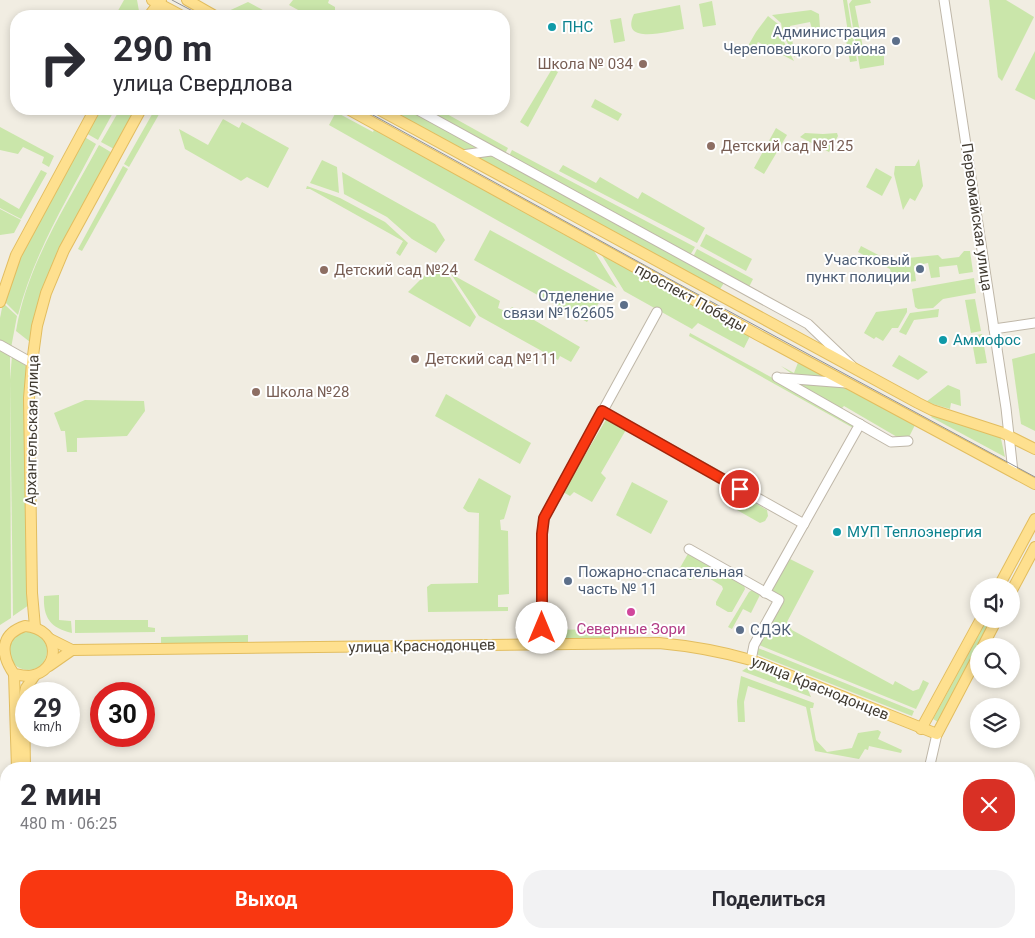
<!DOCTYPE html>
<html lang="ru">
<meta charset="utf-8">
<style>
:root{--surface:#fff;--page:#f2f2f3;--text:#2b2b33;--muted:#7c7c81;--accent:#f93711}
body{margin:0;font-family:Roboto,sans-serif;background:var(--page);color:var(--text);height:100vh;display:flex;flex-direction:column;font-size:19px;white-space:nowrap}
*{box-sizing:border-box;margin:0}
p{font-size:16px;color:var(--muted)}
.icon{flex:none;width:28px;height:28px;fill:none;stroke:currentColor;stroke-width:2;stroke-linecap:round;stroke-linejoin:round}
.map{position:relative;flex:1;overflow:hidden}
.side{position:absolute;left:0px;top:762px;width:1035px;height:176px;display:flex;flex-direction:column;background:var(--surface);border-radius:20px 20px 0 0;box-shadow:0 2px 8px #0003}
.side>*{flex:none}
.guide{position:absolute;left:10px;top:10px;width:500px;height:105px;border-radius:20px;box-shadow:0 2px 8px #0003;background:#fff;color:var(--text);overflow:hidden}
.fabs{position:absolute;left:970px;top:578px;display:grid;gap:10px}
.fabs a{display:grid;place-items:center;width:50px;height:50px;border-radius:50%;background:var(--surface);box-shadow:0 2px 8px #0003;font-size:25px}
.speed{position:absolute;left:15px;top:682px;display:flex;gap:10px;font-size:25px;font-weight:700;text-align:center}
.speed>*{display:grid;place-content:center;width:65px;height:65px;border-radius:50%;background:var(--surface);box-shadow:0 2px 8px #0003;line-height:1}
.speed small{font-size:12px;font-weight:400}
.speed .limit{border:8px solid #d22;background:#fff;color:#111}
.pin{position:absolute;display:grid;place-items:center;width:42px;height:42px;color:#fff;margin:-21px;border:2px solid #fff;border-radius:50%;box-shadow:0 1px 5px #0007}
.me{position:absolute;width:55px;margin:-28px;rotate:0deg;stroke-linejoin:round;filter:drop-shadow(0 0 4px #0008)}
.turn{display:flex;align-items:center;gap:18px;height:105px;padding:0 20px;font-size:22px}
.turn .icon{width:65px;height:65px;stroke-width:2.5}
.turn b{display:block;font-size:35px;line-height:42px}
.round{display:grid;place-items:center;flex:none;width:52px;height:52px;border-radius:20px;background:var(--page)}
.summary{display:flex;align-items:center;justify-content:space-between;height:85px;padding:0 20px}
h1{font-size:30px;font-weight:700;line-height:38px}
.action{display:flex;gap:10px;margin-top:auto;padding:10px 20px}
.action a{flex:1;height:58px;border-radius:20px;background:var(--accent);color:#fff;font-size:20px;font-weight:700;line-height:58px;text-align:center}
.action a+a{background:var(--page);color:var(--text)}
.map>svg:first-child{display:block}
</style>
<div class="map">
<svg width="1035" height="938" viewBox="0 0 1035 938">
<rect width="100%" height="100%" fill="#f1ede2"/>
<g fill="#cae6aa">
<polygon points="124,0 137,0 139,11 138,16 115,16"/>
<polygon points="293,0 329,0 328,3 335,7 335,16 309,16 289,5"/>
<polygon points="843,0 847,0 857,61 850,62 846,40 849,39"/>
<polygon points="852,0 870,0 871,3 855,6 864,53 884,52 884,65 860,69 849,4"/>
<polygon points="989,0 1006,0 1034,17 1002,81 998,77"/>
<polygon points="712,1 716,25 703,27 699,4"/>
<polygon points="248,2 274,16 226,16 222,14"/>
<path d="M 680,5 L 684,29 C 669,31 619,46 634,14 Z"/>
<polygon points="811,10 819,14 820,28 812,29 810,22 790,26 795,58 783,34 781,23 772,15"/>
<polygon points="768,16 778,24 780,34 794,61 758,42 751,54 741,58 756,32"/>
<polygon points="621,18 625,41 614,43 610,20"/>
<polygon points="1035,51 1035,100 1015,90"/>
<polygon points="552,69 558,72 528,127 520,122"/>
<polygon points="595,99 622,114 618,121 591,107"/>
<polygon points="97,109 115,109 98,140 84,132"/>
<polygon points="120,109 137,109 114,149 101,142"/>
<polygon points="155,109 162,109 129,167 124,164"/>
<polygon points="387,109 410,109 483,149 466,152"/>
<polygon points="420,109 438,109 508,148 504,156"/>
<polygon points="336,112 373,132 375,127 591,246 617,288 329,125"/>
<polygon points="223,119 239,128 242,122 289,148 268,188 247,177 241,181 185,149 179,129 208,145"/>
<polygon points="0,127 54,156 49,167 42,163 44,157 23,147 18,154 0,150"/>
<polygon points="776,128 787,135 764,174 754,168"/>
<polygon points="805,133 823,134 837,133 838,136 829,152 800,137"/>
<path d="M 83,136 L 96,144 C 67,200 34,253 18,315 L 4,301 L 12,271 Z"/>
<path d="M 99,145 L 114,154 L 62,245 L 30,342 L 16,331 C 27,264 67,204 99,145 Z"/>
<polygon points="512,150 695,247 689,257 508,158"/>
<polygon points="490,153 725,281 719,291 473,156"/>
<polygon points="919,159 923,186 915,201 910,198 903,210 894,174 895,166 915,166"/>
<polygon points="322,160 337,167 339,193 310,183"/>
<polygon points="563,165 596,183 600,177 638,199 642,192 705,228 697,243 559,171"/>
<polygon points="123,166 128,169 82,251 78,249"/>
<polygon points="876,168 892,177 882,196 866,187"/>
<polygon points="41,170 47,173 21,219 0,208 0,198 19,209"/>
<polygon points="342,172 435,224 445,240 436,253 412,239 387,217 344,194"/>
<polygon points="307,186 340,198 385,222 408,243 400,256 396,253 403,241 310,189 306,189"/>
<polygon points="0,209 21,220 14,233 0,235"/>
<polygon points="490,230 605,293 587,322 474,260"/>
<polygon points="706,234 752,259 746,271 700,246"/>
<polygon points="861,246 888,260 938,255 942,259 959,257 964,251 970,251 973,272 959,274 957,265 939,267 940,277 931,278 928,263 914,266 916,281 893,284 890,269 858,252"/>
<polygon points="598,249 751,334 744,348 698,323 692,329 624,291"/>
<polygon points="697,249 753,279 748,289 692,259"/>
<polygon points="435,265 446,271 476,317 470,327 408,292"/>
<polygon points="451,274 500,301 498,308 507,312 512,307 580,347 571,362 560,356 558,360 479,316"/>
<polygon points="974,278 976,293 943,299 933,308 918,309 915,307 912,289"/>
<polygon points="975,299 981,331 971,333 965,300"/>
<polygon points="3,303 17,316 11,348 0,341 0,318"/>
<polygon points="907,308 907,312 898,328 892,328 883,341 876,337 874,339 864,333 876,312"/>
<polygon points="939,309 938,317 914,320 906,335 899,332 910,313"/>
<polygon points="690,333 857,424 855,429 689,336"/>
<polygon points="982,334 987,363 976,364 971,336"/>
<polygon points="0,350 10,355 11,618 0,625"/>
<polygon points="1035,353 1035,431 1021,424 1012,359"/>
<polygon points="899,355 928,372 918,380 892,366"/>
<polygon points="12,356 29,368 29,605 13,616 10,380"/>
<polygon points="799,360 916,423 908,439 904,441 844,406 840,410 786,380 796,377 781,366 794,373"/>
<polygon points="948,385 960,390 961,406 951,403 950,409 926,402"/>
<polygon points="446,394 531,443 520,464 435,416"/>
<polygon points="85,400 144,401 145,411 127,436 77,438 77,452 67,452 65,431 61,431 54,413"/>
<polygon points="934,414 1000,434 1005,457 931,417"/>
<polygon points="607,418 627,428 601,473 606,478 592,502 574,492 570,496 563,492"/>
<polygon points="479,478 511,496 504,519 500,520 501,530 508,531 509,594 498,595 498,607 508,607 508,611 428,612 427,587 431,584 478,583 479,513 468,512 463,508"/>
<polygon points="632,482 668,501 651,534 616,515"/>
<polygon points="740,498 746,498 767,510 768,516 765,521 760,523 737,510 736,505"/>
<polygon points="689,552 744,585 745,589 732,612 728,612 716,605 716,602 723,589 722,586 702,574 690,580 677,573"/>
<polygon points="788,558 814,571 787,622 792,630 893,685 895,681 913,691 919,689 923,680 929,683 916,709 759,645 782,602 773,592 773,585"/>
<polygon points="752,590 760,595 751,613 743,609 732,629 728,627 749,592"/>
<path d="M 59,595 L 59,620 L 71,621 L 72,633 C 50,628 43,617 44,596 Z"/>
<polygon points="987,619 993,619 938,722 933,719"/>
<polygon points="75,620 148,620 148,627 155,628 155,632 75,633"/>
<polygon points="615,629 615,642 544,643 544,630"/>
<circle cx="28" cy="651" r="19"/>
<polygon points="248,635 248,644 161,645 161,637"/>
<polygon points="758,648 914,711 912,716 756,654"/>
<polygon points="748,667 808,690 811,697 742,671"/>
<polygon points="741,676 814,703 813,708 810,708 816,740 827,752 852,748 858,733 878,730 881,732 878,739 902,750 901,753 869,746 868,750 865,749 859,759 815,751 806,707 748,686 744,702 745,722 738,722 737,701"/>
</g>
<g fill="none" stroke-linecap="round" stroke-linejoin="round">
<defs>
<g id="minor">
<polyline points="944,0 1006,408 1013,472"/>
<polyline points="416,109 808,324 852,366"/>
<polyline points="462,155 491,151"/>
<polyline points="994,329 1035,323"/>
<polyline points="0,345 32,363"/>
<polyline points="777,377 891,442 908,441"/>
<polyline points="782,378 846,383"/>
<polyline points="602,411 804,524"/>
<polyline points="689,549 779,600 754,645 751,660"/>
<polyline points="765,593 860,424"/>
<polyline points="542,645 542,533 544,518 657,312"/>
<polyline points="929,769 937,734"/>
<polyline points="45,938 52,932"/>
<polyline points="892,938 892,932"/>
</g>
<g id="major">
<polyline points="152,0 182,16"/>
<polyline points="187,0 215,16"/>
<polyline points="149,16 161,0"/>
<polyline points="348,109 758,335 1035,484"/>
<polyline points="378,109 918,403 932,410 1003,433 1035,449"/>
<polyline points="0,302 16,255 95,109"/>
<polyline points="999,586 1035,519"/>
<polyline points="1011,592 1035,547"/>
<path d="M 25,626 C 62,629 61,672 29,676 C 24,676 19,675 14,674 C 0,654 0,634 25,626 Z"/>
<polyline points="35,627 32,593 29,398 32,363 37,326 46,293 64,250 141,109"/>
<path d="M 50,639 L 72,650 L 659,643 C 691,646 720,651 751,660 L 937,734 L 979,654"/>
<polyline points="983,646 997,619"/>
<polyline points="49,666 72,650"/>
<polyline points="14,674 17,769"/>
<polyline points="921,729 981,619"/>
<polyline points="25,769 24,697 26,688 35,675"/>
<polyline points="37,932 39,938"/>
<polyline points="7,938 12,932"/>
<polyline points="24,938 25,932"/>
</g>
</defs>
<use href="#minor" stroke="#bfb7a8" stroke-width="11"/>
<use href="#major" stroke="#e2bd5f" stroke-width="12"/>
<use href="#minor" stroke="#fff" stroke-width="9"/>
<use href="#major" stroke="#fee08f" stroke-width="10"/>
<g stroke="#939393" stroke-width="1">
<polyline points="172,0 202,16"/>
<polyline points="362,109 675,282 1035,477"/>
</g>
<g stroke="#939393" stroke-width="2" stroke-dasharray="6 6" stroke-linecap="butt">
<polyline points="379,938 417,936 440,938"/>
<polyline points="538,938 557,932"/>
</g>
</g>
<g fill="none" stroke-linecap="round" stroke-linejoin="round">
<defs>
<polyline id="route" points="542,628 542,534 544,518 602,411 740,489"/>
</defs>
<use href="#route" stroke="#a2240b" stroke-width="12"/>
<use href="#route" stroke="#f93711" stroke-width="9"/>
</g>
<g fill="#0f9aa8" stroke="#fff" stroke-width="2">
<circle cx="552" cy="27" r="5"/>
<circle cx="943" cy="340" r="5"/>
<circle cx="837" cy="532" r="5"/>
</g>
<g fill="#5c6f8a" stroke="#fff" stroke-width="2">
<circle cx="896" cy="41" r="5"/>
<circle cx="920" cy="269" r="5"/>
<circle cx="624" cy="305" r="5"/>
<circle cx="568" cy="581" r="5"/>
<circle cx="740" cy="630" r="5"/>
</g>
<g fill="#8d6e63" stroke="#fff" stroke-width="2">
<circle cx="643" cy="64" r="5"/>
<circle cx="711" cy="146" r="5"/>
<circle cx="324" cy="270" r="5"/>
<circle cx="415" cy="359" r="5"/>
<circle cx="256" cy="392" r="5"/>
</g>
<circle fill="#d1479c" stroke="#fff" stroke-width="2" cx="631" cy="612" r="5"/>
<g text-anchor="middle" stroke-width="4" stroke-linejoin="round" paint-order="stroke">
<g font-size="15" fill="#0d838f" stroke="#fff" text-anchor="start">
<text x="562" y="32">ПНС</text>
<text x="953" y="345">Аммофос</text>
<text x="847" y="537">МУП Теплоэнергия</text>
</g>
<g font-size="15" fill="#4e5e75" stroke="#fff" text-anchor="end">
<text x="886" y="37">Администрация<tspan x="886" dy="17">Череповецкого района</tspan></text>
<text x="910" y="265">Участковый<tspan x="910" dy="17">пункт полиции</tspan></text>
<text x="614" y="301">Отделение<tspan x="614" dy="17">связи №162605</tspan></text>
<text x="578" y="577" text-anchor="start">Пожарно-спасательная<tspan x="578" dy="17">часть № 11</tspan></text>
<text x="750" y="635" text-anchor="start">СДЭК</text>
</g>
<g font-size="15" fill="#785e54" stroke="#fff" text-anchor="start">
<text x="633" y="69" text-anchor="end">Школа № 034</text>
<text x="721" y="151">Детский сад №125</text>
<text x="334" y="275">Детский сад №24</text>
<text x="425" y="364">Детский сад №111</text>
<text x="266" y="397">Школа №28</text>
</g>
<g font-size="15" fill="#423c33" stroke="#fff">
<text transform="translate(977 217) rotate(82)" y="5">Первомайская улица</text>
<text transform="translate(691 298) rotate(29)" y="5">проспект Победы</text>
<text transform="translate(32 430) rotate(-89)" y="5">Архангельская улица</text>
<text transform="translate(422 646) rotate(-1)" y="5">улица Краснодонцев</text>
<text transform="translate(820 688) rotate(22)" y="5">улица Краснодонцев</text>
</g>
<g font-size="15" fill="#b23c85" stroke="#fff">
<text x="631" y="634">Северные Зори</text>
</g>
</g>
</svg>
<div class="fabs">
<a><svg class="icon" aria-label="sound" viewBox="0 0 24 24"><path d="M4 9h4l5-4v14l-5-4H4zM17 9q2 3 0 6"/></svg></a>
<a><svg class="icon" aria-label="search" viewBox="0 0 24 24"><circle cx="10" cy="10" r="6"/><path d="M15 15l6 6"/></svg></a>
<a><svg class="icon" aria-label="layers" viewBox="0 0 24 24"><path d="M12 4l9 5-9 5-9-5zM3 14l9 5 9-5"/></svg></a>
</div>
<div class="speed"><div>29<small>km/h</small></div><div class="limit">30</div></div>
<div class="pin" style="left:740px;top:489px;background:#d93025"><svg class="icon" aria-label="arrive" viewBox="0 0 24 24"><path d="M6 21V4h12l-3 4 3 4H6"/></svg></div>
<svg class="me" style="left:542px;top:628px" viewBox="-20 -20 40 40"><circle r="19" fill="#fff"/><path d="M0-13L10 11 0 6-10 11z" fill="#f93711"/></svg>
<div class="guide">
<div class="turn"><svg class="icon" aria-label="right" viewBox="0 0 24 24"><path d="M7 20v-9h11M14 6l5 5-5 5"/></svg><div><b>290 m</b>улица Свердлова</div></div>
</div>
<section class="side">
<div class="summary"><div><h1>2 мин</h1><p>480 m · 06:25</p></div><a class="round" style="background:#d93025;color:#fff"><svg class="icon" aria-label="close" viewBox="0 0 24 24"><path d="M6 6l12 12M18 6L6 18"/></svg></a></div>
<div class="action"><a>Выход</a><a>Поделиться</a></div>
</section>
</div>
